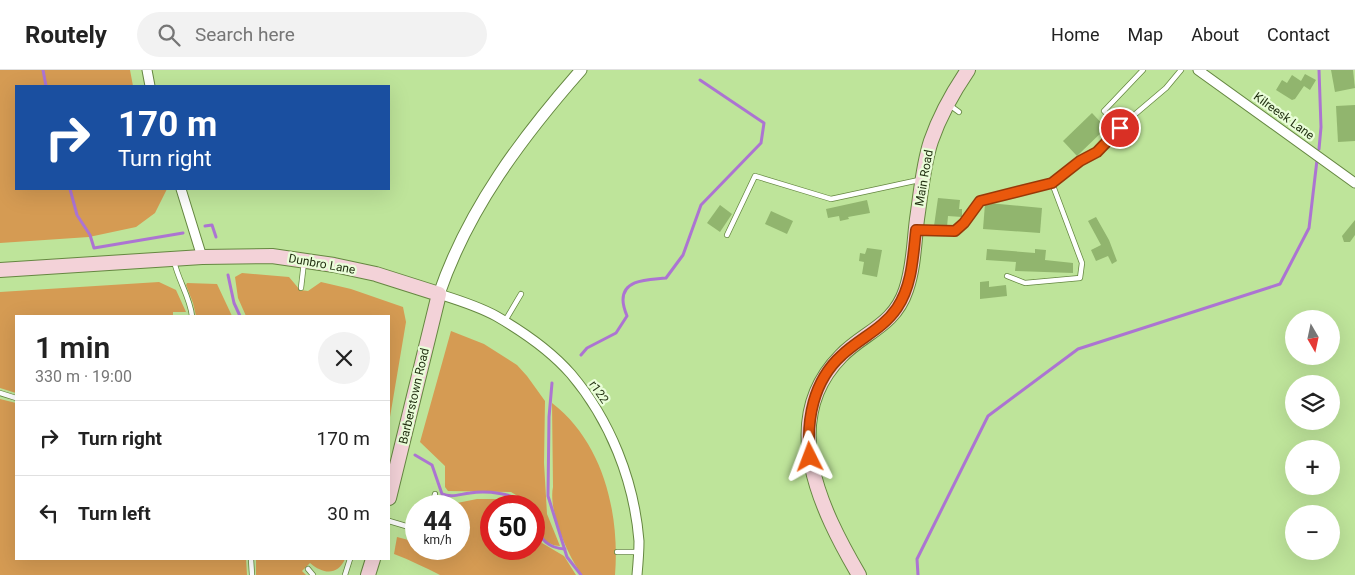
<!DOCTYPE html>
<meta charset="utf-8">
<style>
:root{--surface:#fff;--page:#f2f2f2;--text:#222;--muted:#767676;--line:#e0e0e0}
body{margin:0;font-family:Roboto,sans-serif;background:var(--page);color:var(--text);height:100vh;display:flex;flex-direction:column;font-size:19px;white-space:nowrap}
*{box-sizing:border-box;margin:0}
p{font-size:16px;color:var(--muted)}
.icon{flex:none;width:28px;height:28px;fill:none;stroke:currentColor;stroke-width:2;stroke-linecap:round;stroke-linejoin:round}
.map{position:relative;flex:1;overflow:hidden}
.side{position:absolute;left:15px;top:245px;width:375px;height:245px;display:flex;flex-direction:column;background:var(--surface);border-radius:0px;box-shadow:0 5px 20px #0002}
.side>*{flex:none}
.hud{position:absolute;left:15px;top:15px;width:375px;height:105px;border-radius:0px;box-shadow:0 5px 20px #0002;background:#1a4fa0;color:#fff;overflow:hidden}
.needle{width:32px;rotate:171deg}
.tools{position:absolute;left:1285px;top:240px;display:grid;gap:10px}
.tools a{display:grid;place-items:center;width:55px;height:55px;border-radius:50%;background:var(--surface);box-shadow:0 5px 20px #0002;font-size:25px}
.speed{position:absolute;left:405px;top:425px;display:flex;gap:10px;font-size:25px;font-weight:700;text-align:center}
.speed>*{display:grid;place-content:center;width:65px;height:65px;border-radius:50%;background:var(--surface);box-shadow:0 5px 20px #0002;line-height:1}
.speed small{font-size:12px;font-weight:400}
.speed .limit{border:8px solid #d22;background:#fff;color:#111}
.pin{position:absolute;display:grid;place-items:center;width:42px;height:42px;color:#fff;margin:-21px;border:2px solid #fff;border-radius:50%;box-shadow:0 1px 5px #0007}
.me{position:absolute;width:55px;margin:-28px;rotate:357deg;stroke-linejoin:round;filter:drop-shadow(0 0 4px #0008)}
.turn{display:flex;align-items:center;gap:18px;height:105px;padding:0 20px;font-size:22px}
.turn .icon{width:65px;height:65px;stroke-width:2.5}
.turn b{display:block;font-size:35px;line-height:42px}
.round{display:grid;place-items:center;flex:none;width:52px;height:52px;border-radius:26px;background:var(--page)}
.headline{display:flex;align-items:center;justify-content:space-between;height:85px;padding:0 20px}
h1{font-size:30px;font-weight:600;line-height:38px}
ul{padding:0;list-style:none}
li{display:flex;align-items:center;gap:15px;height:75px;padding:0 20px;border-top:1px solid var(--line)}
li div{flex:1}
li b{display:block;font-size:19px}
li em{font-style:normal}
header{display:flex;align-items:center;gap:30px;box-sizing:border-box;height:70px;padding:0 25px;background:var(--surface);border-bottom:1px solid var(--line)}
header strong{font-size:24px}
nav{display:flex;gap:28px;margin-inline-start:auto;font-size:18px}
.search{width:350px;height:45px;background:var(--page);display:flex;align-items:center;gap:12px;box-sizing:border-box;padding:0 18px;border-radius:28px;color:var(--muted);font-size:19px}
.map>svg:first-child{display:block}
</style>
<header>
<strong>Routely</strong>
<div class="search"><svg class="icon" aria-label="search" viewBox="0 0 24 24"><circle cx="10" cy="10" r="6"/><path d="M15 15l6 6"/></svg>Search here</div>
<nav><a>Home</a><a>Map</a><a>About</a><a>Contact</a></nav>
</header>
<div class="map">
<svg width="1355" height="505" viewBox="0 0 1355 505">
<rect width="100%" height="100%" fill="#bee49a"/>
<g fill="#d59b53">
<polygon points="0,0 130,0 133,16 16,16 16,119 167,119 155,143 136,157 89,167 0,173"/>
<polygon points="242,203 289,207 300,220 308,221 321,212 351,219 403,237 406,252 389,353 389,246 246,246 238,228 235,207"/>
<polygon points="159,212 176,220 186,242 173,242 173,246 16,246 16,323 0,318 0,222"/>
<polygon points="187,213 217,214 232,246 196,246 193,233 186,215"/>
<path d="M 451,261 L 484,274 L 517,295 L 527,306 L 545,331 L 544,393 L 547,444 L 560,476 C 548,476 536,465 534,453 C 533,448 534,441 534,436 L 525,436 L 521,428 L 511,422 L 448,421 L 445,417 L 445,396 L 420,372 Z"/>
<polygon points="0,329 16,333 16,489 246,489 247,505 0,505"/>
<path d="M 552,333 C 603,372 620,443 615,505 L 582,505 C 568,486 548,441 553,417 Z"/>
<path d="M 477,429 L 512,429 L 522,436 L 491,436 L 491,479 L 534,479 L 534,460 L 542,473 L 564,486 L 576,505 L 440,505 C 426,498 410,490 394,484 L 397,467 L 416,472 L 416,481 L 428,484 L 430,479 L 459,479 L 459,436 L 451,436 L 457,433 Z"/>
<path d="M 256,489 L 345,489 C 338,505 324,505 310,493 L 302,501 L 306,505 L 256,505 Z"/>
</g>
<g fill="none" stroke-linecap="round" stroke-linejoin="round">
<g stroke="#ac74d2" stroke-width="3">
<polyline points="43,0 46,16"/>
<polyline points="1319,79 1321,57 1319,0"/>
<polyline points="70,119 77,145 90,165 94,178 183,163"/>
<polyline points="205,156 212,155 216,167"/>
<polyline points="228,205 234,233 240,246"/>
<path d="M 581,285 L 587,278 L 616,263 L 627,246 C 625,241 623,235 623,230 C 623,208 651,210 666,208 L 683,185 L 701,135 L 761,73 L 764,53 L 700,10"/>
<polyline points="552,313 549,347 548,426 567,487 581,505"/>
<path d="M 415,385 L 432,395 L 442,424 C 452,428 460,424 470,423 C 484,421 517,422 525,436"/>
<path d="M 534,456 C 542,470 548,478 565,479"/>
<polyline points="918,505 917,489 988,346 1078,279 1280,214 1309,158 1317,90"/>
</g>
</g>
<g fill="#91b56e">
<polygon points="1331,0 1353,0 1355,18 1335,22"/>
<polygon points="1305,4 1316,10 1310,20 1304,16 1295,29 1292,30 1276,20 1282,10 1287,13 1292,5 1301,11"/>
<polygon points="1355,35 1355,71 1338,72 1336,36"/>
<polygon points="1092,43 1106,58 1077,86 1063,71"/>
<polygon points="938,128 960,130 959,139 962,139 962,147 948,146 947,157 934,156"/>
<polygon points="867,130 870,143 848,147 849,149 840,151 839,146 828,148 826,139"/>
<polygon points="988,133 1042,138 1040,163 983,159 985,134"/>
<polygon points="720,135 732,144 720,162 707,153"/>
<polygon points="771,141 793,151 787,164 765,154"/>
<polygon points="1096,147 1109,170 1117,191 1112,194 1108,186 1096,191 1091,180 1101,175 1088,151"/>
<polygon points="1355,150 1355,165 1350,172 1344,172 1342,166"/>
<polygon points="867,178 882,180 877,207 862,204 864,192 859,191 860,183 865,184"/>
<polygon points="987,179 1035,183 1035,179 1046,180 1045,190 1073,193 1073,203 1015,201 1016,192 986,190"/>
<polygon points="989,211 989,217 1006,215 1007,226 980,229 980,212"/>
</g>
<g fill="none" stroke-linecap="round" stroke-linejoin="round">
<defs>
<g id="service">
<polyline points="948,34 959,42"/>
<polyline points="1120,57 1104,41 1143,0"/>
<polyline points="918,160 955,161 964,153 981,131 1052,113 1080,91 1097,82 1120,57 1166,18 1181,0"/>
<polyline points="727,165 755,106 831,129 919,110"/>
<path d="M 174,191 C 178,210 190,227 192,246"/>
<polyline points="1007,206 1025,213 1080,208 1082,193 1052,113"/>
<polyline points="301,218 304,192"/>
<polyline points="505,251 521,224"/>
<polyline points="0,323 16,328"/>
<polyline points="432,436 435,424"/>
<polyline points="389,451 416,459"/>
<polyline points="617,482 638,482"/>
<polyline points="251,489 252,505"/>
<polyline points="308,499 313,505"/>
<polyline points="345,505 350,489"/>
</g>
<g id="minor">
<polyline points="147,0 150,16"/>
<polyline points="1198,0 1355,113"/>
<polyline points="181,119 202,187"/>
<path d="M 439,224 C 458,230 478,236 496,246 C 522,261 551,281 571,304 C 610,350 634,410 639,471 C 639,482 638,494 637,505"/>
</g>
<path id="tertiary" d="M 439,224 C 468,139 522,67 581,0"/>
<g id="secondary">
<polyline points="0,200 202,187 272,186 334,195 376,204 439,224 389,428"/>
<polyline points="368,505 373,489"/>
<path d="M 859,505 C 821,440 777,351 841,286 C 864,262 894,256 906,220 C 914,197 914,172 917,149 C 921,123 923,95 931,71 C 940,45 953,22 968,0"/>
</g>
</defs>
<use href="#service" stroke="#658741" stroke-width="6"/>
<use href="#minor" stroke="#658741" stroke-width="11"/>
<use href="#tertiary" stroke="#658741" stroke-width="13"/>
<use href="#secondary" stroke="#658741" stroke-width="16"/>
<use href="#service" stroke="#fff" stroke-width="4.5"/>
<use href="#minor" stroke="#fff" stroke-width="9"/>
<use href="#tertiary" stroke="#fff" stroke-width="11"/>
<use href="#secondary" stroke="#f3d2d8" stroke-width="14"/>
</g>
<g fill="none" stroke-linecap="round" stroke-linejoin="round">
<defs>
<path id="route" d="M 810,387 C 806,350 813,311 842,285 C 860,268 883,259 897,238 C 912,216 913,187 916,160 L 955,161 L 964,153 L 980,131 L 1052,113 L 1080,91 L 1097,82 L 1120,58"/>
</defs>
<use href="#route" stroke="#983908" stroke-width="12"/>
<use href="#route" stroke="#ea580c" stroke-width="9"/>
</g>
<g text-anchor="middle" stroke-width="4.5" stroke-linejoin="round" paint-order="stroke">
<g font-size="12" fill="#1f2d0f" stroke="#eafed9">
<text transform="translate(1284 46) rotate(36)" y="4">Kilreesk Lane</text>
<text transform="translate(924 108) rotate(-80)" y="4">Main Road</text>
<text transform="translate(322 194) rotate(10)" y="4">Dunbro Lane</text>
<text transform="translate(599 322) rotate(55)" y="4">r122</text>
<text transform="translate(414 326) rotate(-77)" y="4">Barberstown Road</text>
</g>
</g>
</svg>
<div class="tools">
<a><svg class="needle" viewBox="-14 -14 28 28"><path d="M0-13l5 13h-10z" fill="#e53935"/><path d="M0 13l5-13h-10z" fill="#767676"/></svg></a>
<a><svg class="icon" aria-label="layers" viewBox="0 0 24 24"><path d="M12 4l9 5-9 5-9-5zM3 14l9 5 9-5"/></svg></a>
<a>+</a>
<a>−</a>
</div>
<div class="speed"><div>44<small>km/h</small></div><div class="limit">50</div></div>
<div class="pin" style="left:1120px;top:58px;background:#d93025"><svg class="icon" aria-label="arrive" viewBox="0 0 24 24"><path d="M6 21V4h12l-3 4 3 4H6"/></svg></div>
<svg class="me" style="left:810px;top:387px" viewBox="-20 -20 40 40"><path d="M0-17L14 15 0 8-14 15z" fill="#ea580c" stroke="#fff" stroke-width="4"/></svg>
<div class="hud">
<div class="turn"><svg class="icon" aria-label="right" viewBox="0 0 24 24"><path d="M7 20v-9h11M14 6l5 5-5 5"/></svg><div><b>170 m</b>Turn right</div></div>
</div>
<section class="side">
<div class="headline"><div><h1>1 min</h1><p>330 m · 19:00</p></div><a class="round"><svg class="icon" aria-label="close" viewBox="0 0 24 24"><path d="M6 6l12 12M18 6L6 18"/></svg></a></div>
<ul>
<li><svg class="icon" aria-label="right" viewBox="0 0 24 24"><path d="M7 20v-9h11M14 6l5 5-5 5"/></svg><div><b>Turn right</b></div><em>170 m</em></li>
<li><svg class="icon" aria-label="left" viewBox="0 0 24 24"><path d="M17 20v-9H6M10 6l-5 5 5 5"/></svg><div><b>Turn left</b></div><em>30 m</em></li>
</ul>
</section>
</div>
